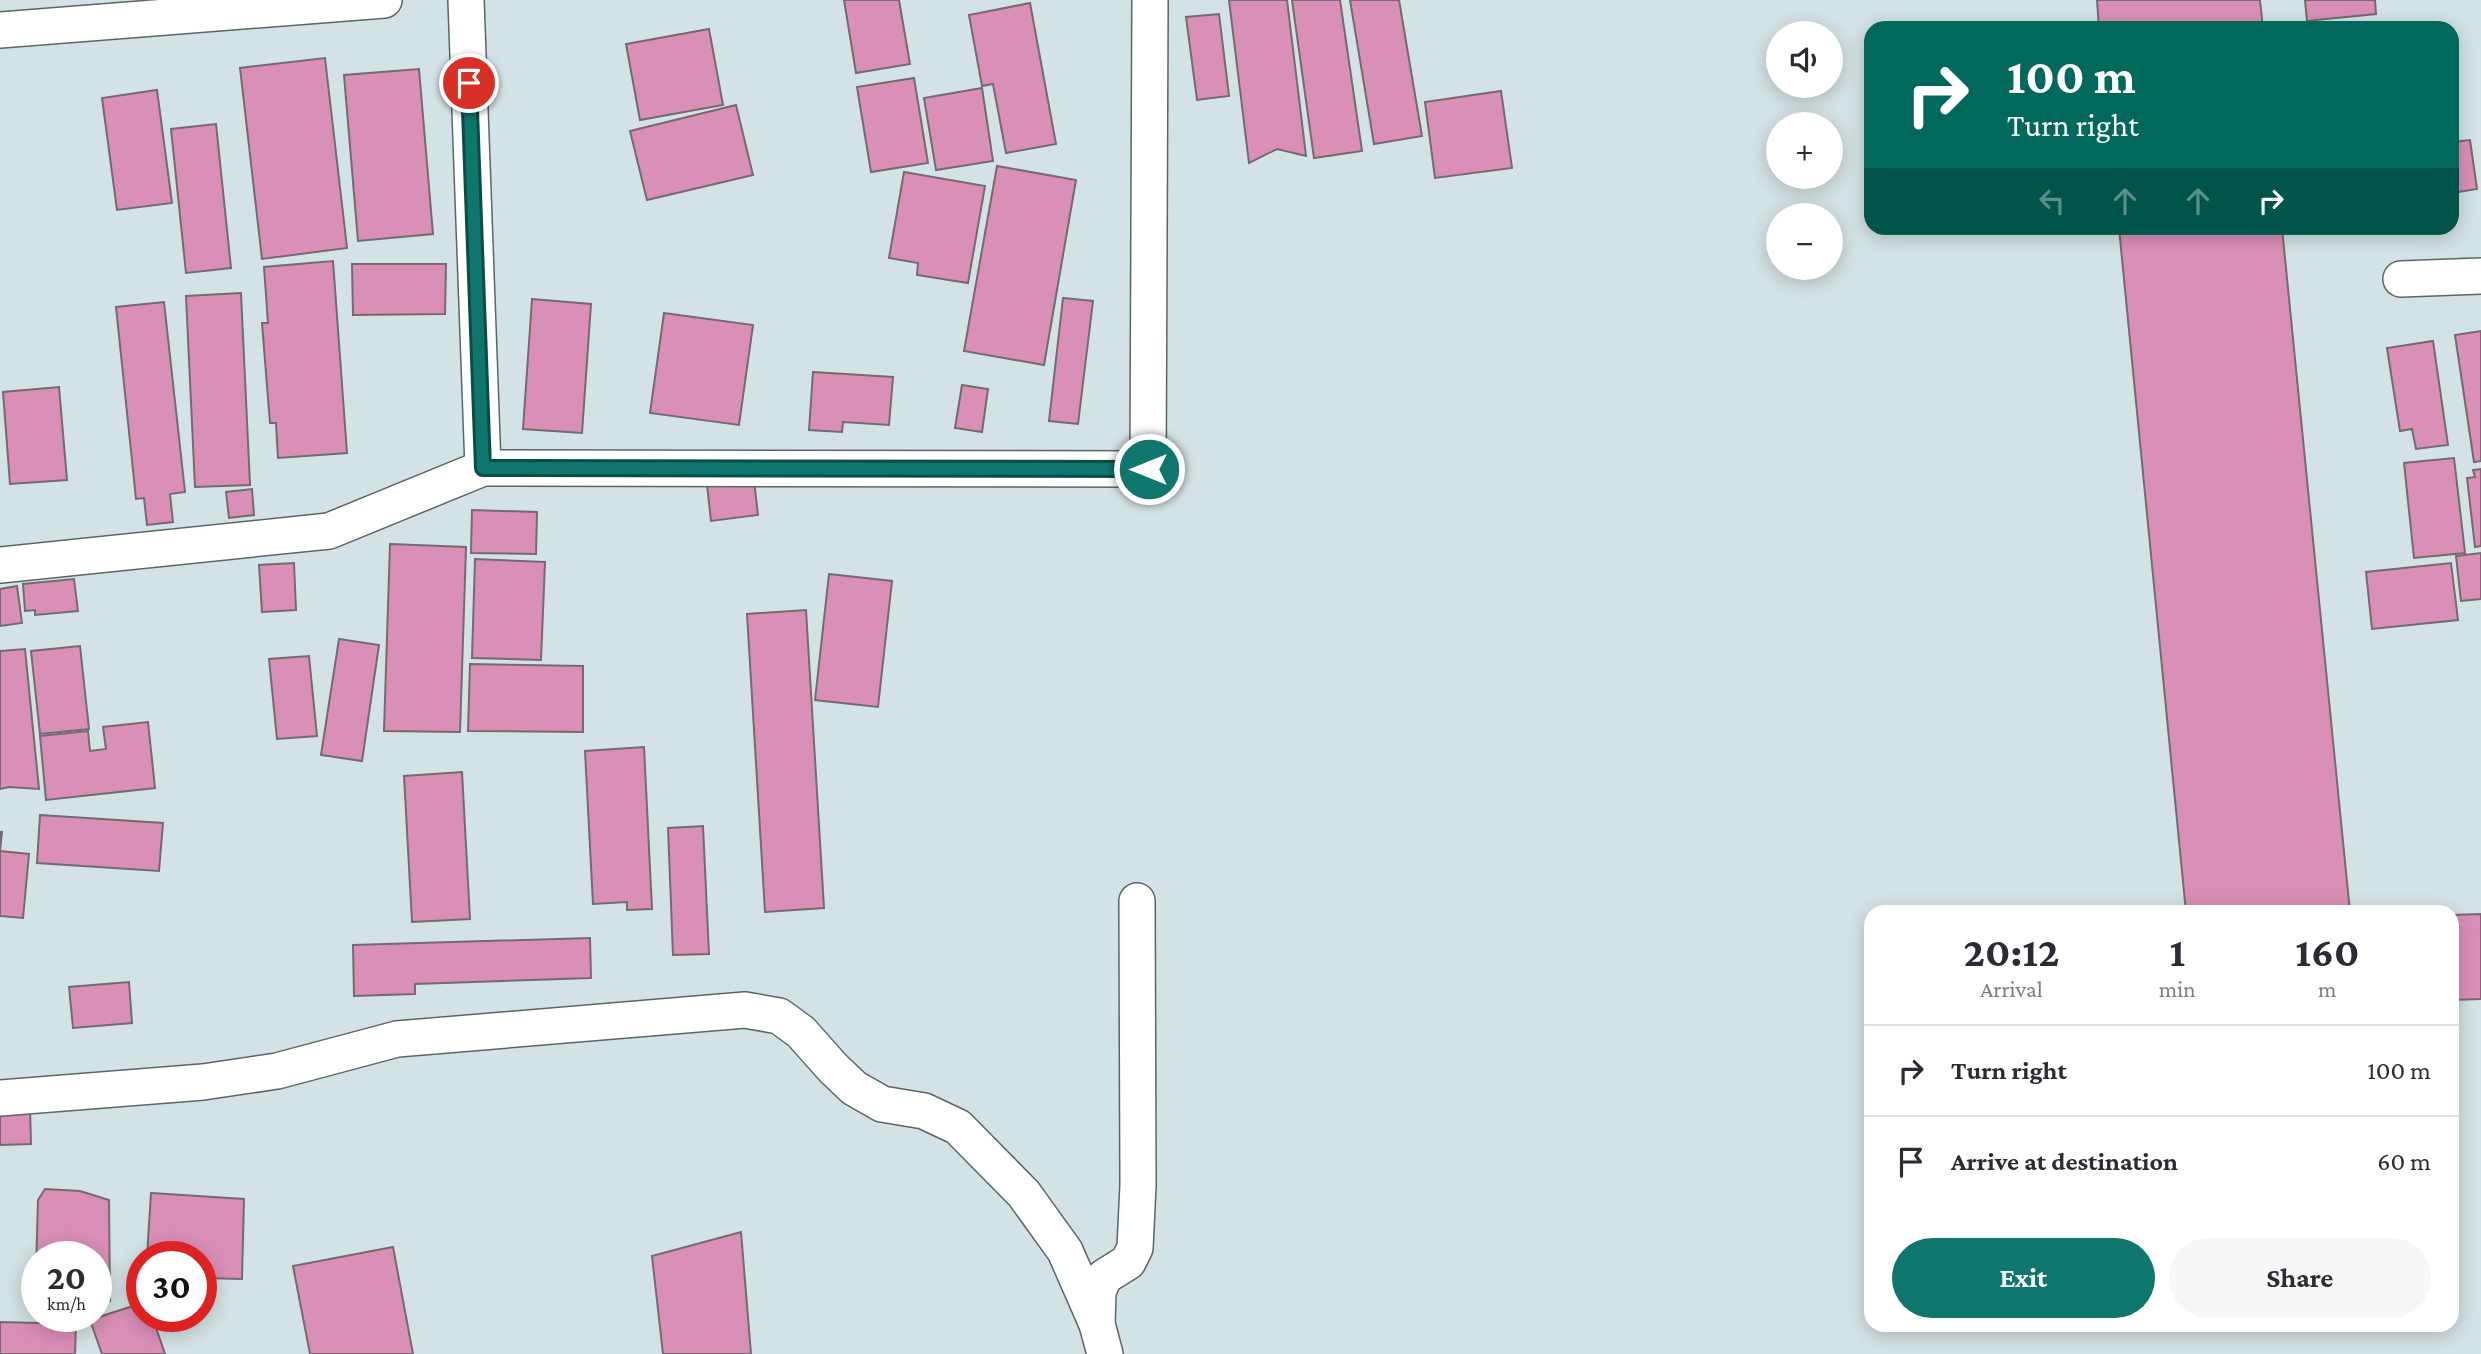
<!DOCTYPE html>
<meta charset="utf-8">
<style>
:root{--surface:#fff;--page:#f7f7f7;--text:#2b2b33;--muted:#7c7c81;--line:#e1e1e2;--accent:#0f766e}
body{margin:0;font-family:"Crimson Pro",serif;background:var(--page);color:var(--text);height:100vh;display:flex;flex-direction:column;font-size:26px;white-space:nowrap}
*{box-sizing:border-box;margin:0}
p{font-size:23px;color:var(--muted)}
.icon{flex:none;width:38px;height:38px;fill:none;stroke:currentColor;stroke-width:2;stroke-linecap:round;stroke-linejoin:round}
.map{position:relative;flex:1;overflow:hidden}
.details{position:absolute;left:1864px;top:905px;width:595px;height:427px;display:flex;flex-direction:column;background:var(--surface);border-radius:21px;box-shadow:0 4px 18px #0003}
.details>*{flex:none}
.hud{position:absolute;left:1864px;top:21px;width:595px;height:214px;border-radius:21px;box-shadow:0 4px 18px #0003;background:#00695c;color:#fff;overflow:hidden}
.tools{position:absolute;left:1766px;top:21px;display:grid;gap:14px}
.tools a{display:grid;place-items:center;width:77px;height:77px;border-radius:50%;background:var(--surface);box-shadow:0 4px 18px #0003;font-size:35px}
.speed{position:absolute;left:21px;top:1241px;display:flex;gap:14px;font-size:35px;font-weight:700;text-align:center}
.speed>*{display:grid;place-content:center;width:91px;height:91px;border-radius:50%;background:var(--surface);box-shadow:0 4px 18px #0003;line-height:1}
.speed small{font-size:18px;font-weight:400}
.speed .limit{border:10px solid #d22;background:#fff;color:#111}
.pin{position:absolute;display:grid;place-items:center;width:60px;height:60px;color:#fff;margin:-30px;border:4px solid #fff;border-radius:50%;box-shadow:0 2px 7px #0007}
.me{position:absolute;width:77px;margin:-38px;rotate:270deg;stroke-linejoin:round;filter:drop-shadow(0 0 5px #0008)}
.turn{display:flex;align-items:center;gap:24px;height:147px;padding:0 28px;font-size:32px}
.turn .icon{width:91px;height:91px;stroke-width:2.5}
.turn b{display:block;font-size:49px;line-height:60px}
.lanes{display:flex;align-items:center;height:66px;padding:0 28px;background:#0003;justify-content:center;gap:35px;direction:ltr}
.lanes .off{opacity:.35}
.eta{display:flex;justify-content:space-evenly;align-items:center;height:119px;text-align:center}
.eta b{font-size:42px;font-weight:700;line-height:49px}
.cta{display:flex;gap:14px;margin-top:auto;padding:14px 28px}
.cta a{flex:1;height:80px;border-radius:42px;background:var(--accent);color:#fff;font-size:28px;font-weight:700;line-height:80px;text-align:center}
.cta a+a{background:var(--page);color:var(--text)}
ul{padding:0;list-style:none}
li{display:flex;align-items:center;gap:21px;height:91px;padding:0 28px;border-top:2px solid var(--line)}
li div{flex:1}
li b{display:block;font-size:26px}
li em{font-style:normal}
.map>svg:first-child{display:block}
</style>
<div class="map">
<svg width="2481" height="1354" viewBox="0 0 2481 1354">
<rect width="100%" height="100%" fill="#d3e2e4"/>
<g fill="#da8fb7" stroke="#756a6f" stroke-width="2">
<polygon points="844,0 899,0 910,64 856,73"/>
<polygon points="1229,0 1287,0 1306,156 1277,149 1249,163"/>
<polygon points="1292,0 1340,0 1362,151 1314,158"/>
<polygon points="1350,0 1399,0 1422,136 1374,144"/>
<polygon points="2097,0 2260,0 2263,28 2099,28"/>
<polygon points="2305,0 2375,0 2376,14 2307,21"/>
<polygon points="1030,3 1056,144 1006,153 993,84 982,86 969,15"/>
<polygon points="1219,14 1229,96 1197,100 1186,17"/>
<polygon points="709,29 723,105 640,120 626,44"/>
<polygon points="325,58 347,248 262,259 240,68"/>
<polygon points="419,69 433,234 358,241 344,75"/>
<polygon points="914,78 928,163 871,172 857,87"/>
<polygon points="982,88 993,161 936,170 924,98"/>
<polygon points="157,90 172,203 117,210 102,98"/>
<polygon points="1501,91 1512,168 1435,178 1425,102"/>
<polygon points="736,105 753,175 647,200 630,131"/>
<polygon points="216,124 231,268 186,273 171,129"/>
<polygon points="2470,140 2477,189 2452,193 2452,142"/>
<polygon points="997,166 1076,180 1044,365 964,351"/>
<polygon points="904,172 985,186 968,283 917,275 918,263 889,258"/>
<polygon points="2119,228 2282,228 2350,912 2186,912"/>
<polygon points="333,261 347,453 278,458 276,423 270,423 262,323 268,323 264,267"/>
<polygon points="352,264 446,264 445,314 353,315"/>
<polygon points="241,293 250,485 195,487 186,296"/>
<polygon points="1063,298 1093,301 1078,424 1049,421"/>
<polygon points="532,299 591,304 582,433 523,429"/>
<polygon points="164,302 185,492 170,494 173,522 147,525 144,498 136,499 116,307"/>
<polygon points="664,313 753,325 739,425 650,413"/>
<polygon points="2481,331 2481,461 2474,462 2455,335"/>
<polygon points="2433,341 2448,445 2416,449 2412,429 2400,431 2387,348"/>
<polygon points="813,372 893,377 889,425 843,422 842,432 809,430"/>
<polygon points="962,385 988,389 982,432 955,428"/>
<polygon points="59,387 67,480 10,484 3,392"/>
<polygon points="2454,458 2465,553 2414,558 2404,463"/>
<polygon points="2481,469 2481,546 2475,547 2467,478 2475,477 2473,470"/>
<polygon points="754,480 758,515 711,521 707,485"/>
<polygon points="252,489 254,515 229,518 226,492"/>
<polygon points="472,510 537,512 536,554 471,553"/>
<polygon points="390,544 466,547 460,732 384,731"/>
<polygon points="2481,553 2481,599 2461,601 2456,556"/>
<polygon points="475,559 545,562 541,660 472,658"/>
<polygon points="294,563 296,610 262,612 259,565"/>
<polygon points="2451,563 2458,620 2372,629 2366,572"/>
<polygon points="829,574 892,581 878,707 815,700"/>
<polygon points="74,579 78,611 35,615 35,610 25,611 23,584"/>
<polygon points="17,586 22,623 0,626 0,589"/>
<polygon points="806,610 824,908 765,912 747,614"/>
<polygon points="339,639 379,645 362,761 321,755"/>
<polygon points="80,646 89,729 40,734 31,651"/>
<polygon points="25,649 39,789 9,787 0,789 0,651"/>
<polygon points="309,656 317,736 277,739 269,659"/>
<polygon points="470,664 583,666 583,732 468,731"/>
<polygon points="148,722 155,788 46,800 40,736 88,731 90,751 106,749 103,727"/>
<polygon points="644,747 652,909 627,910 627,902 593,904 585,751"/>
<polygon points="462,772 470,919 412,922 404,776"/>
<polygon points="40,815 163,823 159,871 37,863"/>
<polygon points="703,826 709,954 673,955 668,828"/>
<polygon points="0,832 2,832 0,851 29,854 23,918 0,916"/>
<polygon points="2481,914 2481,999 2452,1000 2452,915"/>
<polygon points="590,938 591,978 415,984 415,994 354,996 353,945"/>
<polygon points="129,982 132,1023 73,1028 69,987"/>
<polygon points="30,1107 31,1144 0,1145 0,1108"/>
<polygon points="45,1189 80,1191 109,1200 110,1301 96,1302 96,1256 37,1256 35,1304 38,1200"/>
<polygon points="151,1193 244,1199 242,1279 201,1278 201,1256 147,1256"/>
<polygon points="741,1232 751,1354 663,1354 652,1256"/>
<polygon points="393,1247 413,1354 310,1354 293,1266"/>
<polygon points="142,1303 142,1316 152,1316 165,1354 102,1354 90,1320"/>
<polygon points="0,1322 76,1324 75,1354 0,1354"/>
</g>
<g fill="none" stroke-linecap="round" stroke-linejoin="round">
<defs>
<g id="minor">
<polyline points="466,0 483,468"/>
<polyline points="0,30 384,0"/>
<polyline points="2401,279 2481,276"/>
<polyline points="0,565 329,531 483,468 1148,469 1150,0"/>
<polyline points="0,1098 203,1082 277,1071 397,1039 745,1010 779,1016 801,1032 833,1068 854,1088 882,1104 924,1111 958,1127 1024,1194 1065,1251 1097,1324 1105,1354"/>
<polyline points="1097,1324 1098,1292 1104,1277 1128,1262 1135,1248 1138,1185 1137,901"/>
</g>
</defs>
<use href="#minor" stroke="#596668" stroke-width="38"/>
<use href="#minor" stroke="#fff" stroke-width="35"/>
</g>
<g fill="none" stroke-linecap="round" stroke-linejoin="round">
<defs>
<polyline id="route" points="469,83 483,468 1149,469"/>
</defs>
<use href="#route" stroke="#0a4d48" stroke-width="18"/>
<use href="#route" stroke="#0f766e" stroke-width="12"/>
</g>
</svg>
<div class="tools">
<a><svg class="icon" aria-label="sound" viewBox="0 0 24 24"><path d="M4 9h4l5-4v14l-5-4H4zM17 9q2 3 0 6"/></svg></a>
<a>+</a>
<a>−</a>
</div>
<div class="speed"><div>20<small>km/h</small></div><div class="limit">30</div></div>
<div class="pin" style="left:469px;top:83px;background:#d93025"><svg class="icon" aria-label="arrive" viewBox="0 0 24 24"><path d="M6 21V4h12l-3 4 3 4H6"/></svg></div>
<svg class="me" style="left:1149px;top:469px" viewBox="-20 -20 40 40"><circle r="17" fill="#0f766e" stroke="#fff" stroke-width="3"/><path d="M0-11L8 9 0 5-8 9z" fill="#fff"/></svg>
<div class="hud">
<div class="turn"><svg class="icon" aria-label="right" viewBox="0 0 24 24"><path d="M7 20v-9h11M14 6l5 5-5 5"/></svg><div><b>100 m</b>Turn right</div></div>
<div class="lanes"><svg class="icon off" aria-label="left" viewBox="0 0 24 24"><path d="M17 20v-9H6M10 6l-5 5 5 5"/></svg><svg class="icon off" aria-label="ahead" viewBox="0 0 24 24"><path d="M12 20V5M6 11l6-6 6 6"/></svg><svg class="icon off" aria-label="ahead" viewBox="0 0 24 24"><path d="M12 20V5M6 11l6-6 6 6"/></svg><svg class="icon" aria-label="right" viewBox="0 0 24 24"><path d="M7 20v-9h11M14 6l5 5-5 5"/></svg></div>
</div>
<section class="details">
<div class="eta">
<div><b>20:12</b><p>Arrival</p></div>
<div><b>1</b><p>min</p></div>
<div><b>160</b><p>m</p></div>
</div>
<ul>
<li><svg class="icon" aria-label="right" viewBox="0 0 24 24"><path d="M7 20v-9h11M14 6l5 5-5 5"/></svg><div><b>Turn right</b></div><em>100 m</em></li>
<li><svg class="icon" aria-label="arrive" viewBox="0 0 24 24"><path d="M6 21V4h12l-3 4 3 4H6"/></svg><div><b>Arrive at destination</b></div><em>60 m</em></li>
</ul>
<div class="cta"><a>Exit</a><a>Share</a></div>
</section>
</div>
